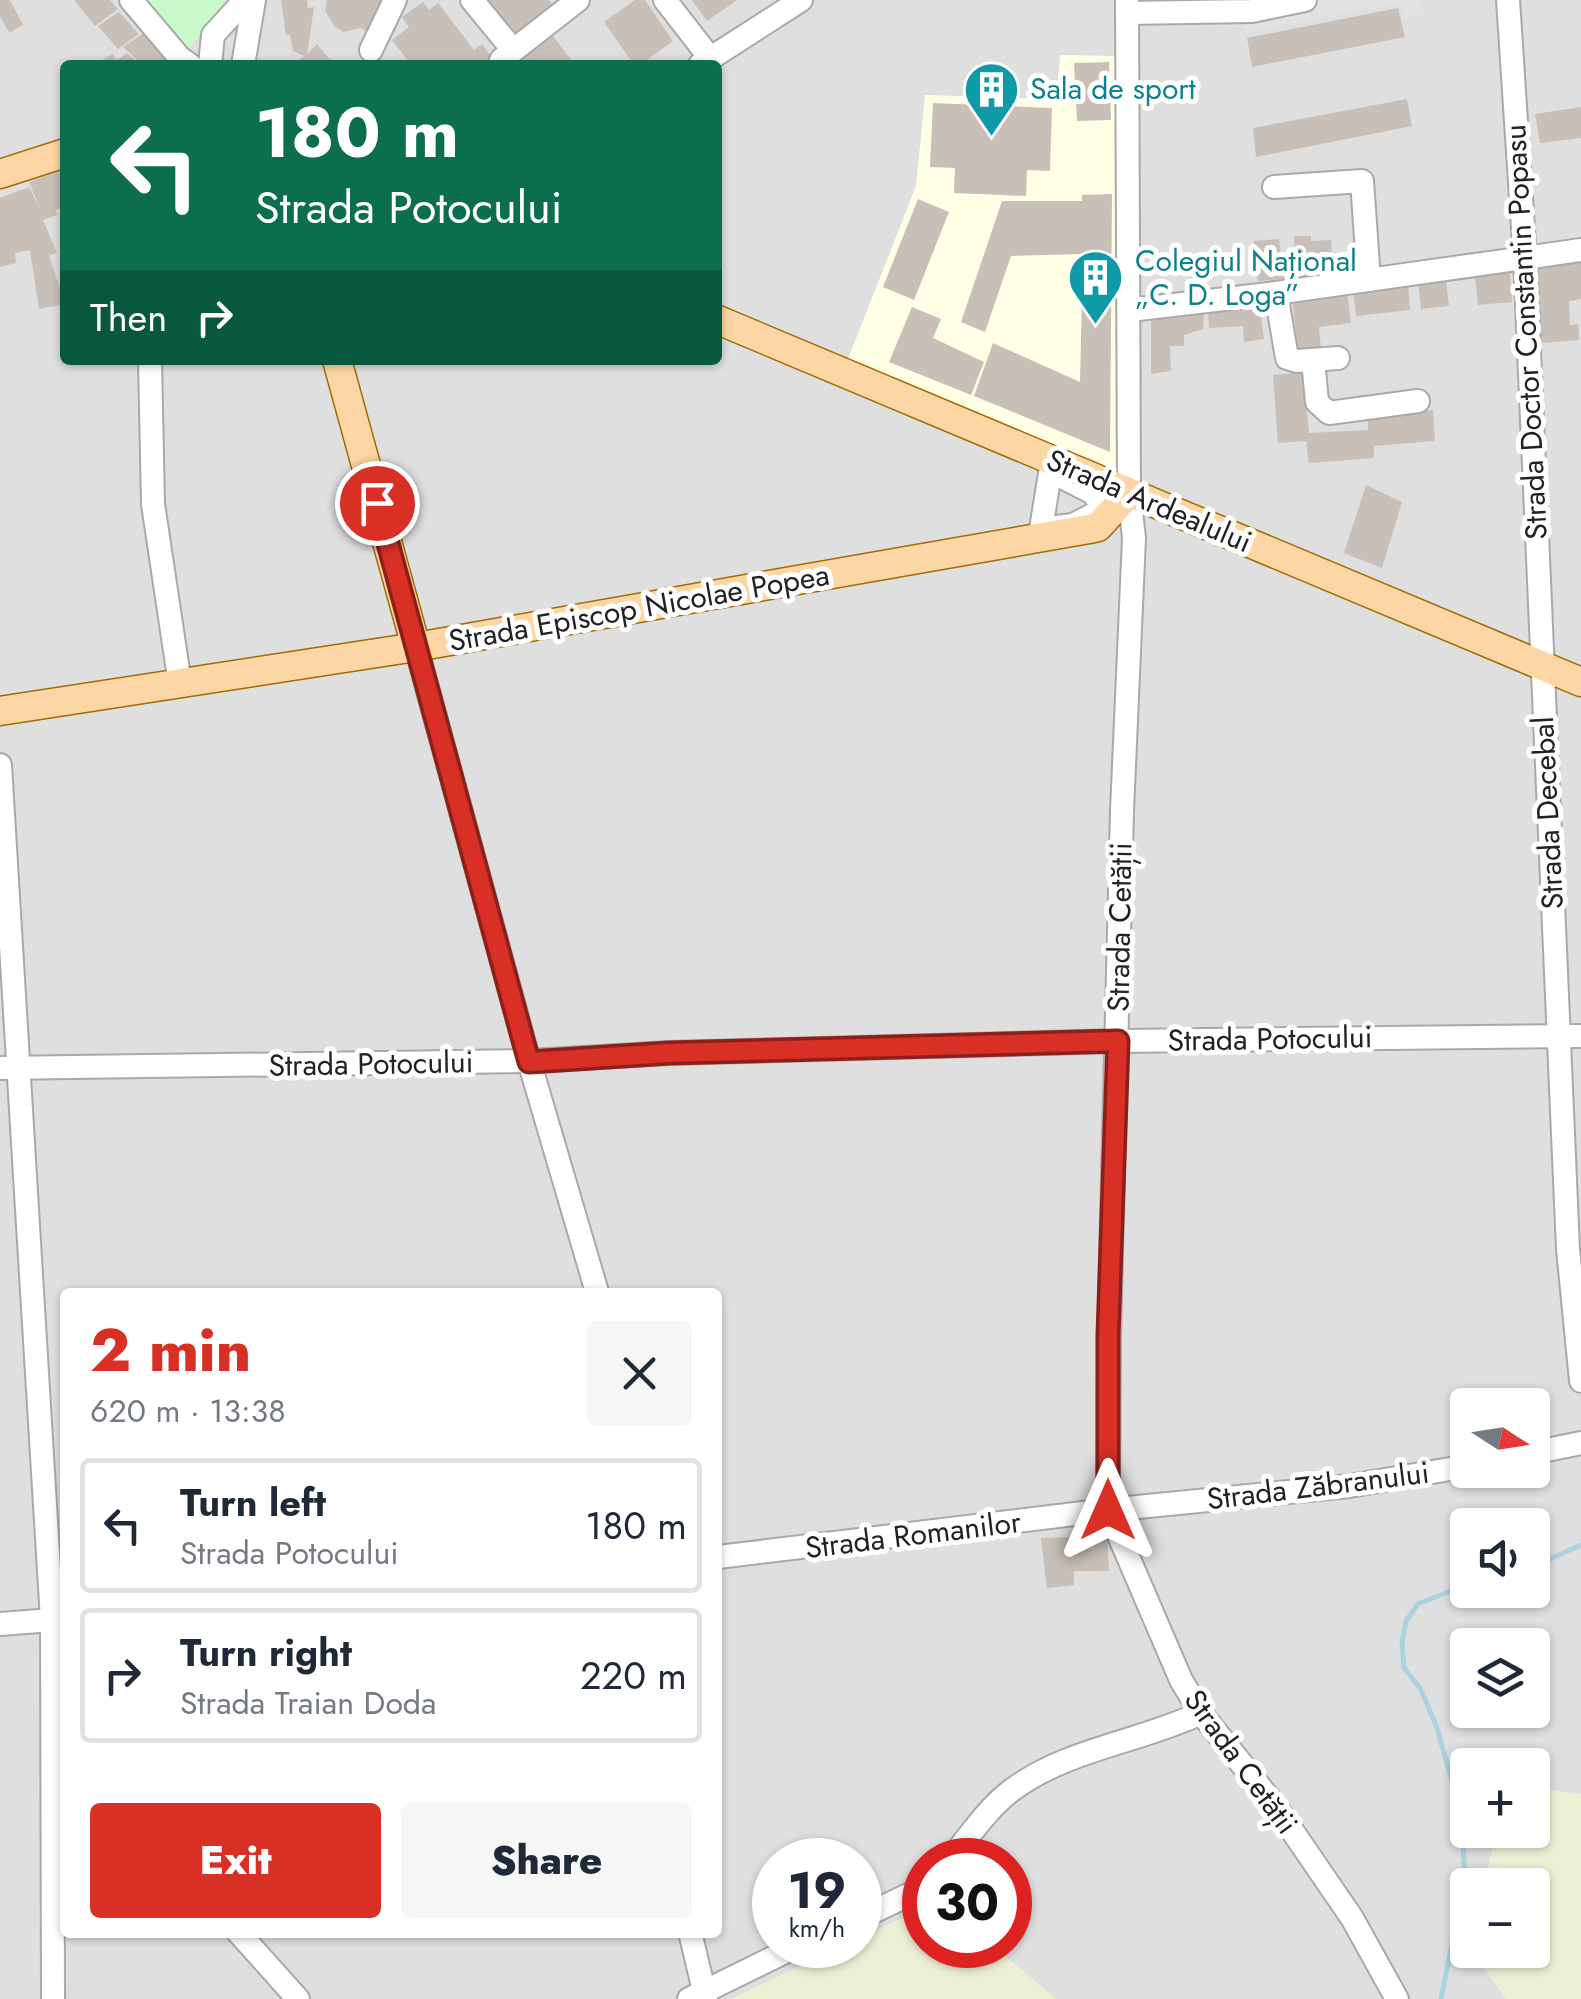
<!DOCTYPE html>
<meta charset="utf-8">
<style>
:root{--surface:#fff;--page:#f6f6f7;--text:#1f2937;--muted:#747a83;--line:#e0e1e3;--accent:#d93025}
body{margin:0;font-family:Jost,sans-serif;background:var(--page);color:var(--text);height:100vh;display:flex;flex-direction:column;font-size:38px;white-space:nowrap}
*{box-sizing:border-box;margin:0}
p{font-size:32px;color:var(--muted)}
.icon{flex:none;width:55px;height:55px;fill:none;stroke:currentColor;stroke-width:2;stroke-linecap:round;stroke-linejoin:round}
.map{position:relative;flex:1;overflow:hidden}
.sheet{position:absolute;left:60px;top:1288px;width:662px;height:650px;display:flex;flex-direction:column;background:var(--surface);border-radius:10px;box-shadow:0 2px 8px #0004}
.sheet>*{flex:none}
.top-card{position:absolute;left:60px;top:60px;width:662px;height:305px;border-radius:10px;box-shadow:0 2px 8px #0004;background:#0b6e4f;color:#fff;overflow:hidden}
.needle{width:65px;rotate:102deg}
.buttons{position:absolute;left:1450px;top:1388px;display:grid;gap:20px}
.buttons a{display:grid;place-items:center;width:100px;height:100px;border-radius:10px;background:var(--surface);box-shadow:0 2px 8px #0004;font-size:50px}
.speed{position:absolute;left:752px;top:1838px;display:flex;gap:20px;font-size:50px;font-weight:700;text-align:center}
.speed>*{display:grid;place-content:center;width:130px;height:130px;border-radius:50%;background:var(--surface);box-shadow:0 2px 8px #0004;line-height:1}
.speed small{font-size:25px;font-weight:400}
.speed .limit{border:15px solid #d22;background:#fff;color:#111}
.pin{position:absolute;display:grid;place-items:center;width:85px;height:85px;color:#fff;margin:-42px;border:5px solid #fff;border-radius:50%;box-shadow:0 2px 10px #0007}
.me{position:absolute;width:110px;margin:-55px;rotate:0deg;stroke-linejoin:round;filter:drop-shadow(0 0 8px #0008)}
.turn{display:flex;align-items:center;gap:35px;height:210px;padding:0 30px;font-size:45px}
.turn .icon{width:130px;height:130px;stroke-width:2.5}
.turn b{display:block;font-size:70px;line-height:85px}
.then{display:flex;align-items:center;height:95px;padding:0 30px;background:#0003;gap:20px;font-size:38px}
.round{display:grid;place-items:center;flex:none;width:105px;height:105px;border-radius:10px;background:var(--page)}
.headline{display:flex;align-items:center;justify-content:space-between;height:170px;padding:0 30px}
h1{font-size:60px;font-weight:800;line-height:75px;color:var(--accent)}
.primary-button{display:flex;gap:20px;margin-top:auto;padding:20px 30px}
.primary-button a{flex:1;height:115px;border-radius:10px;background:var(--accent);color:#fff;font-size:40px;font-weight:800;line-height:115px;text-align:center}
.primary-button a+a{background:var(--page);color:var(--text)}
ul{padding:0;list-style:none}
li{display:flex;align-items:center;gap:30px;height:135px;margin:0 20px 15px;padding:0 10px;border:5px solid var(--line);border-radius:10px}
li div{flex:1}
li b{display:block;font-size:38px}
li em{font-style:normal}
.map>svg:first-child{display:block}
</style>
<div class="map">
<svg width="1581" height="1999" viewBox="0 0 1581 1999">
<rect width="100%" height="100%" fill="#f2efe9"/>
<path fill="#e0dfdf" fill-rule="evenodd" d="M 0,0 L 1581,0 L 1581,1794 L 1533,1788 L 1532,1765 L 1468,1765 L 1468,1830 L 1496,1830 L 1485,1885 L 1468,1885 L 1468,1950 L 1471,1950 L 1506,1999 L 1056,1999 L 992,1945 L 1010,1945 L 1010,1860 L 925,1860 L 925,1907 L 860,1938 L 860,1860 L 775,1860 L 775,1945 L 844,1945 L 731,1999 L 0,1999 ZM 65,65 L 718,65 L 718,360 L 65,360 ZM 65,1292 L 718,1292 L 718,1932 L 65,1932 ZM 1468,1405 L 1532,1405 L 1532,1470 L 1468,1470 ZM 1468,1525 L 1532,1525 L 1532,1590 L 1468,1590 ZM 1468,1645 L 1532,1645 L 1532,1710 L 1468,1710 Z"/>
<polygon fill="#ffffe5" points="1060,55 1117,56 1117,473 848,359 916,186 925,95 1057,99"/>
<g fill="#eef0d5">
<polygon points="1533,1788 1581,1794 1581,1999 1506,1999 1471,1950 1532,1950 1532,1885 1485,1885 1496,1830 1532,1830"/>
<polygon points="925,1907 925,1945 992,1945 1056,1999 731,1999 844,1945 860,1945 860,1938"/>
</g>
<polygon fill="#c8facc" points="144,0 232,0 188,49"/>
<polygon fill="#e2e2e2" points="1241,0 1421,0 1424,14 1404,19 1399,3 1245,32"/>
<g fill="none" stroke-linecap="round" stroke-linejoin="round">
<g stroke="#aad3df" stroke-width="5">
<polyline points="1532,1567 1581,1545"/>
<polyline points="1441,1999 1465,1878 1461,1812 1436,1725 1420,1688 1404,1668 1402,1643 1406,1621 1418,1604 1468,1584"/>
</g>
</g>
<g fill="#c7bfb8">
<polygon points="0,0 10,0 23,25 9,33 0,16"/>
<polygon points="74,0 110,0 118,9 95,26"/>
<polygon points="281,0 307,0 308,8 314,7 307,54 317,44 334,65 294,65 304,56 293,51 290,35 286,35"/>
<polygon points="327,0 387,0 371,34 361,28 344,32 335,27 325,11"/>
<polygon points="482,0 549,0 553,5 511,38"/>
<polygon points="635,0 645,0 673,41 640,65 634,65 604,22"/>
<polygon points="692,0 737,0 707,21"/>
<polygon points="423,2 429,10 438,3 474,50 482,44 494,60 488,65 442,65 439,61 434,65 411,65 392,40 409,27 402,17"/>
<polygon points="1398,8 1405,37 1252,67 1247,38"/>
<polygon points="119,12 139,34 118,49 98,26"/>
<polygon points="547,28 575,65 527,65 516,49"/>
<polygon points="145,32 170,60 165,65 143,65 123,47"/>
<polygon points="127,53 141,65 102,65 100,61 113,54 116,61"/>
<polygon points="1109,62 1111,120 1077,121 1074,63"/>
<polygon points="1407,99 1412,126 1256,157 1253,128"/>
<polygon points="933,103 1052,108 1050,171 1027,170 1026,196 954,193 955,168 930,167"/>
<polygon points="1581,107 1581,138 1540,143 1535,114"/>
<polygon points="65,169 65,207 56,210 57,215 43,220 57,253 49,255 65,304 39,309 30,250 15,253 16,263 0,267 0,198 29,187 40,209 29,182"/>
<polygon points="1112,194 1110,452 974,396 993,343 1080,382 1083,254 1011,256 985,332 961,322 1002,201 1082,201 1082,195"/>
<polygon points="918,199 949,212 914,300 883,287"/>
<polygon points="1294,236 1311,236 1311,241 1331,240 1333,272 1287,279 1284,261 1295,260"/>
<polygon points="1279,239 1284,279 1258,281 1254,241"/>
<polygon points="1581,263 1581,299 1569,301 1570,325 1578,324 1579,340 1541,343 1537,269"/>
<polygon points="1510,273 1512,302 1478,305 1475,276"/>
<polygon points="1446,279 1449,306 1421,309 1418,282"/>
<polygon points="1408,284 1410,310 1356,316 1353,291"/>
<polygon points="1347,291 1351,323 1319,327 1321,348 1298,351 1292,296"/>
<polygon points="1259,303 1264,339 1244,342 1243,326 1209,328 1208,309"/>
<polygon points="912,307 941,319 933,338 984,362 971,395 889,362"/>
<polygon points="1204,309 1203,329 1184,335 1184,346 1170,346 1171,371 1151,374 1151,315"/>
<polygon points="1303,372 1309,433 1368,430 1368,417 1433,410 1435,441 1374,446 1374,458 1309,463 1306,441 1278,443 1273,375"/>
<polygon points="1366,485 1402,502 1382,568 1344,553"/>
<polygon points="1107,1536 1109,1571 1074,1571 1074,1585 1047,1588 1041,1538"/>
</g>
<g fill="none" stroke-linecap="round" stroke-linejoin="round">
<defs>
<g id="minor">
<polyline points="131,0 180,58 190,65"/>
<polyline points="472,0 513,50"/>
<polyline points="665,0 710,58"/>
<polyline points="1127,0 1129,493 1134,538 1122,811 1109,1336 1108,1510 1181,1680 1201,1713 1276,1807 1352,1918 1397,1999"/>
<polyline points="1508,0 1525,258 1568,1249 1581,1381"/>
<polyline points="1127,13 1252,11 1305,0"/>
<polyline points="371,50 395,0"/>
<polyline points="210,65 213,35 245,0"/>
<polyline points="243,65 254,0"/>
<polyline points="504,65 501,60 578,0"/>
<polyline points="700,65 801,0"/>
<polyline points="1274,187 1362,181 1369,280"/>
<polyline points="1276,293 1287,358 1297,361 1338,358"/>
<polyline points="1130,310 1276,293 1581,250"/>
<polyline points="150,360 153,504 180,684"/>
<polyline points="1313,360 1317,402 1329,413 1418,401"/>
<polyline points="1052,461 1041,529 1073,525 1098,512 1100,503 1093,493 1062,477"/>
<polyline points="416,647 529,1061 597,1292"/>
<polyline points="0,765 52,1620 53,1999"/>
<polyline points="0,1068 529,1061 669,1053 1118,1041 1581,1036"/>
<polyline points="1532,1453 1581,1443"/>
<polyline points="718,1557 1108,1510 1349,1486 1468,1466"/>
<polyline points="0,1624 65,1619"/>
<path d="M 950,1860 C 969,1836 988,1808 1012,1790 C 1067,1749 1140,1742 1201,1713"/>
<polyline points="860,1918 925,1887"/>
<polyline points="238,1932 298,1999"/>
<polyline points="690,1932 706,1999"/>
<polyline points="689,1999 799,1945"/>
</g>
<g id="major">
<polyline points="0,174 65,153"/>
<polyline points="718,320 1581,682"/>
<polyline points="337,360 416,647"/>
<polyline points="0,711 416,647 1089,529 1098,527 1129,493"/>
</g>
</defs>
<use href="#minor" stroke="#a9a9a9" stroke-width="26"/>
<use href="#major" stroke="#a06b00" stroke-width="31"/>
<use href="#minor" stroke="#fff" stroke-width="22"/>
<use href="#major" stroke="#fcd6a4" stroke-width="28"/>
</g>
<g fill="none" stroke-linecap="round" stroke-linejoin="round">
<defs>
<polyline id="route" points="377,503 529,1062 669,1053 1118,1041 1108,1336 1108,1510"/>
</defs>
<use href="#route" stroke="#8d1f18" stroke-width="25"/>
<use href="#route" stroke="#d93025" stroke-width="18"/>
</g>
<defs>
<symbol id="building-pin" viewBox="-11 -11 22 30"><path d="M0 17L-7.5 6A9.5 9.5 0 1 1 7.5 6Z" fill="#0f9aa8" stroke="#fff"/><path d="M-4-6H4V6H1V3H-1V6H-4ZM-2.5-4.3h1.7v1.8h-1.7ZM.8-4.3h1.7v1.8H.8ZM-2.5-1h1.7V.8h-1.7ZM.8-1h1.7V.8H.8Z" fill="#fff"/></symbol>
</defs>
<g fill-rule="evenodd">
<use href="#building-pin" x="960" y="58" width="63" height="86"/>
<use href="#building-pin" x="1064" y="246" width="63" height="86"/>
</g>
<g text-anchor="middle" stroke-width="10" stroke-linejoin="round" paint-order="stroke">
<g font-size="30" fill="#0d838f" stroke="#fff" text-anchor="start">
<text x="1030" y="99">Sala de sport</text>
<text x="1135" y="271">Colegiul Național<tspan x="1135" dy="34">„C. D. Loga”</tspan></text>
</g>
<g font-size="30" fill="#222" stroke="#fff">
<text transform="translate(1526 332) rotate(-93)" y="10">Strada Doctor Constantin Popasu</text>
<text transform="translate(1149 501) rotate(23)" y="10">Strada Ardealului</text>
<text transform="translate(639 608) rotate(-10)" y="10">Strada Episcop Nicolae Popea</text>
<text transform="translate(1548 813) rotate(-93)" y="10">Strada Decebal</text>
<text transform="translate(1120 927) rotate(-89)" y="10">Strada Cetății</text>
<text transform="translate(1270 1039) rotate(-1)" y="10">Strada Potocului</text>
<text transform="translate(371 1064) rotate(-1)" y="10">Strada Potocului</text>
<text transform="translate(1318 1486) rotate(-7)" y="10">Strada Zăbranului</text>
<text transform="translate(913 1535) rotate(-7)" y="10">Strada Romanilor</text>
<text transform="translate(1241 1762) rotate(54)" y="10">Strada Cetății</text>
</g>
</g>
</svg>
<div class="buttons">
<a><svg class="needle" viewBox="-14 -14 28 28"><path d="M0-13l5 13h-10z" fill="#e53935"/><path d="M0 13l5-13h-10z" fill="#747a83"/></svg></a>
<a><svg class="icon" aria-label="sound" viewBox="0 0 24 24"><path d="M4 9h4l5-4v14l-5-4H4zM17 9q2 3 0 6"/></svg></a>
<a><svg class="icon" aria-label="layers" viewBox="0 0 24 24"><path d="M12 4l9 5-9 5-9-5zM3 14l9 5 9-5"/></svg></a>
<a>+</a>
<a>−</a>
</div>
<div class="speed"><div>19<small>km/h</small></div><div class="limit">30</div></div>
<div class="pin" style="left:377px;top:503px;background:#d93025"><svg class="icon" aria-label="arrive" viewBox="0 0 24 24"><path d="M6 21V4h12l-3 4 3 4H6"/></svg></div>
<svg class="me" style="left:1108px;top:1510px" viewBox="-20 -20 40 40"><path d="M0-17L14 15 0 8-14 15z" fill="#d93025" stroke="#fff" stroke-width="4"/></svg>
<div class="top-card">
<div class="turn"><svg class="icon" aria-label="left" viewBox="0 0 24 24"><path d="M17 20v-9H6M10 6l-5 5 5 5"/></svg><div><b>180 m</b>Strada Potocului</div></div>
<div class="then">Then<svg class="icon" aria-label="right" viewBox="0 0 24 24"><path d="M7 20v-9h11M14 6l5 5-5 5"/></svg></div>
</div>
<section class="sheet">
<div class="headline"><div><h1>2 min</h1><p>620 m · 13:38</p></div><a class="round"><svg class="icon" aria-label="close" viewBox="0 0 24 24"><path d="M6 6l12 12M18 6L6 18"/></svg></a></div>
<ul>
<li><svg class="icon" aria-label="left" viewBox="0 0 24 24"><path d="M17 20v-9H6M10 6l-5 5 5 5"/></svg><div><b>Turn left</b><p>Strada Potocului</p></div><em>180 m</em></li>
<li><svg class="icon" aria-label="right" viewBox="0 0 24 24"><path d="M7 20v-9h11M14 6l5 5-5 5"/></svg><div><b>Turn right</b><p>Strada Traian Doda</p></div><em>220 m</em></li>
</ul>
<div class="primary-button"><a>Exit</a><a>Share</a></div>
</section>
</div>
